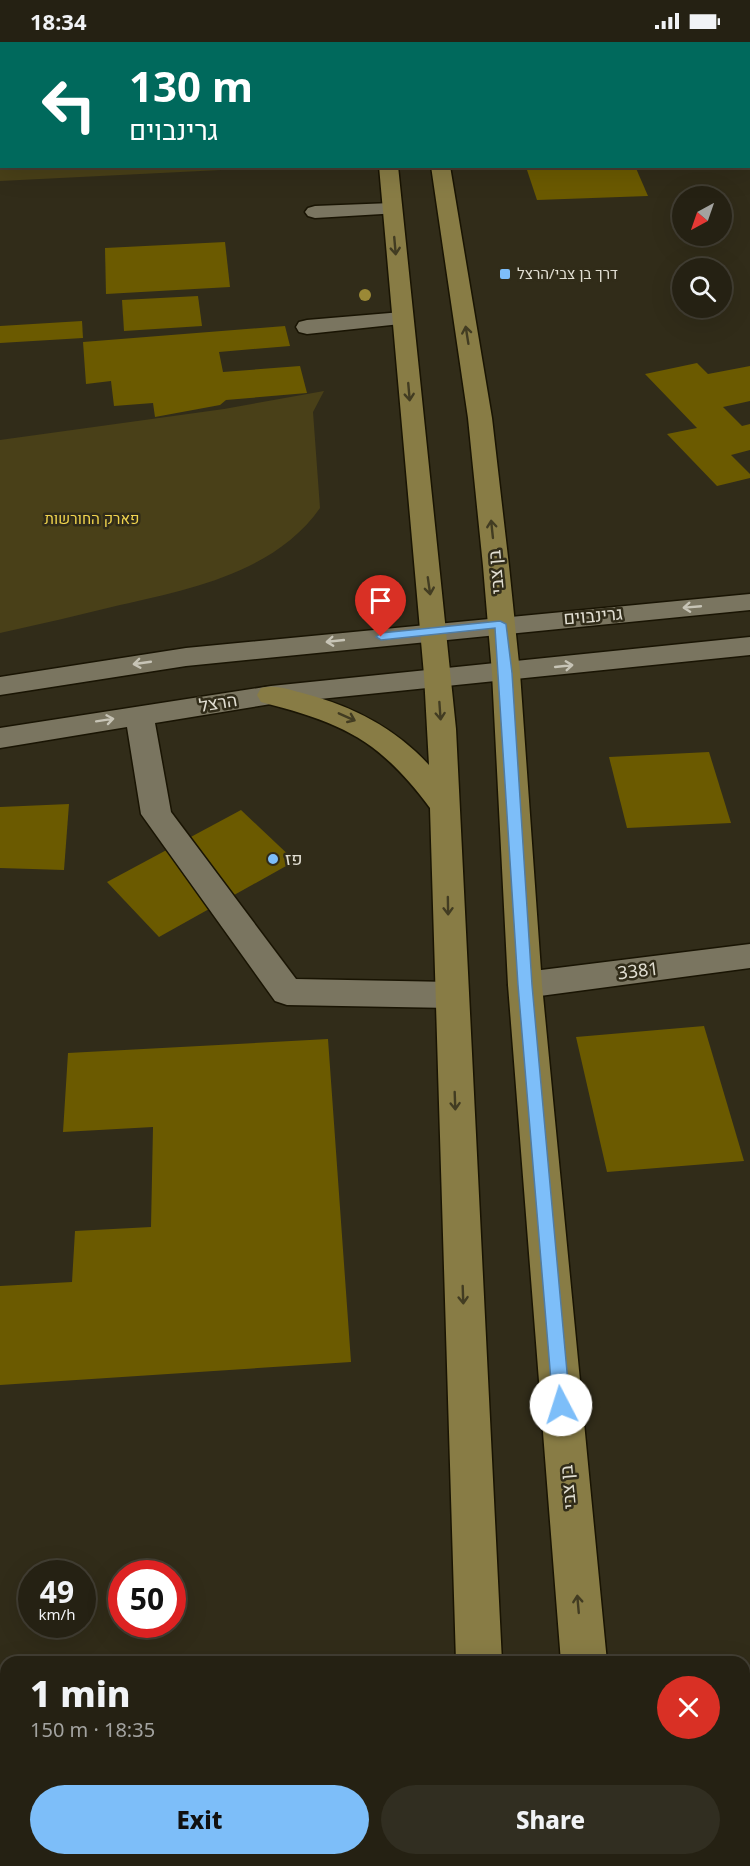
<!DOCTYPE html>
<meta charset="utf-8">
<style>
:root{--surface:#252113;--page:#312e21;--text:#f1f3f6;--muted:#a3a3a0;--line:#423e33;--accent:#7dbef9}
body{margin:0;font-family:"Noto Sans",Heebo,sans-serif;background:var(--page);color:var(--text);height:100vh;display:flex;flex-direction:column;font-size:22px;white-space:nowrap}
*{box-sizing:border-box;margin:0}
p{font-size:20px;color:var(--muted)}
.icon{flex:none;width:33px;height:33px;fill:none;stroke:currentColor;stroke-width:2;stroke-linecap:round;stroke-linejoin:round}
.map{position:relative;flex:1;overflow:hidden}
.side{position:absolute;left:0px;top:1614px;width:750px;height:210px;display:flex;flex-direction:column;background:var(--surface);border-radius:18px 18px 0 0;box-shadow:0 6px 24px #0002,0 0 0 2px var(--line)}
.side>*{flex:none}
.hud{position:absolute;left:0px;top:0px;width:750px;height:126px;box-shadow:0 6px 24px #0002,0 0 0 2px var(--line);background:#00695c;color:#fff;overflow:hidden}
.needle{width:39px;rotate:220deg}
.buttons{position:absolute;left:672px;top:144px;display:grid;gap:12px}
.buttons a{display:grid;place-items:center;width:60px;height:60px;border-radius:50%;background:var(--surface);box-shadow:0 6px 24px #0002,0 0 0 2px var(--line);font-size:30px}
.speed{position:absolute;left:18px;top:1518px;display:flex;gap:12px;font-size:30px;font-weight:700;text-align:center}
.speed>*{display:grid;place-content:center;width:78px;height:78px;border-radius:50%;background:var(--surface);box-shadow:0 6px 24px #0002,0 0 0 2px var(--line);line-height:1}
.speed small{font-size:15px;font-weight:400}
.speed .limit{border:9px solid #d22;background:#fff;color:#111}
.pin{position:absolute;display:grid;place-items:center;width:51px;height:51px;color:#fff;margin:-62px -26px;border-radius:50% 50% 50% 0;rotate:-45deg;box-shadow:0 0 6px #0007}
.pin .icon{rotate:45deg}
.me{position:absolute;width:66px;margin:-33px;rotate:355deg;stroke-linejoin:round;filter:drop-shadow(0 0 4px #0008)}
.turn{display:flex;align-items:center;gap:21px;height:126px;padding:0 30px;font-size:27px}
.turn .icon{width:78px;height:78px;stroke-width:2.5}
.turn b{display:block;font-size:42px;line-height:51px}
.round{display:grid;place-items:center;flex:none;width:63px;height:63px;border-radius:32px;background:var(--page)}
.headline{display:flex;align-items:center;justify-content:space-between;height:102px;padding:0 30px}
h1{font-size:36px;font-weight:800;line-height:45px}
.primary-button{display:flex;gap:12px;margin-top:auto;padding:12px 30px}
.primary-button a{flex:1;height:69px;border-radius:36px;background:var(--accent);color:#111;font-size:24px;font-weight:800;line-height:69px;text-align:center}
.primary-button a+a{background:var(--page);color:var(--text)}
.status{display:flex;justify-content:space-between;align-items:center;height:42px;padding:0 30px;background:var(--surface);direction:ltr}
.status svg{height:16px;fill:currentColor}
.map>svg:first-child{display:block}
</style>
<div class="status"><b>18:34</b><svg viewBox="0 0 49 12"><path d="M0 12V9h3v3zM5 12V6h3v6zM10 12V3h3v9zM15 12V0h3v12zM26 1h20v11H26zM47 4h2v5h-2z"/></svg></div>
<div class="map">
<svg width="750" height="1824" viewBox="0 0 750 1824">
<rect width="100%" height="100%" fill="#312c19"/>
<g fill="#494018">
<polygon points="0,97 2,124 282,125 0,139"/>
<path d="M 324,349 L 313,370 L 320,466 C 275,530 191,547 120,563 C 80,573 40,582 0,591 L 0,398 L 224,367 Z"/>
</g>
<g fill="#6b5a00">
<polygon points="619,124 635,124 648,154 537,158 527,128"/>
<polygon points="225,200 230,245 106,252 105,206"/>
<polygon points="198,254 202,284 124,289 122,258"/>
<polygon points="82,279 83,296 0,301 0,284"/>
<polygon points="285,284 290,304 219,310 223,330 300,324 307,351 226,358 220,363 155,375 153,361 114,364 111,339 86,342 83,300"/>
<polygon points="697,321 708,332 750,324 750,359 723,365 742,384 750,382 750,408 731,413 750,432 750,436 717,444 667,392 697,386 645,332"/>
<polygon points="709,710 731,781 627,786 609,715"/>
<polygon points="69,762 64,828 0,826 0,765"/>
<polygon points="241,768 295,819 159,895 107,840"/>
<polygon points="704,984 744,1119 607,1130 576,995"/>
<polygon points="328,997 351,1320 0,1343 0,1244 72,1240 75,1189 151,1185 153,1085 63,1090 68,1011"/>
</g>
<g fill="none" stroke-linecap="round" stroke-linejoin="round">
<defs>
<g id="minor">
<polygon points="392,161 402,167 399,171 315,176 308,174 305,170 308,166 315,164"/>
<polygon points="402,270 410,271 413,276 410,281 307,292 299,290 296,285 299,280 307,278"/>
<polygon points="750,552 750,568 186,624 0,653 0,635 186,606"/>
<polygon points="750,595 750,613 271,662 155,681 171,770 296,937 451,940 463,944 468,953 463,962 451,966 287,963 275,959 141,772 127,685 0,706 0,686 271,644"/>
<polygon points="750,902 750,926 525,956 513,952 508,943 513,934 525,930"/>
</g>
<g id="major">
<polygon points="334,0 350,0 351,2 334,2"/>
<polygon points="382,0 398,0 399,2 382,2"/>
<path d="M 379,124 L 398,124 L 456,687 L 502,1620 L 456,1620 L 430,766 C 379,697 342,681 261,660 L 257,653 L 261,646 C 276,642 291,648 306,652 C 354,665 395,686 429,723 L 424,633 Z"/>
<polygon points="431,124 450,124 492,376 509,524 520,631 542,943 607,1620 561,1620 508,943 492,631 483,524 468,376"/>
<polygon points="462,1818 512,1818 513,1824 463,1824"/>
<rect x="576" y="1818" width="50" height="6"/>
</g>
</defs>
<use href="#minor" stroke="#191403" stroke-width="3"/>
<use href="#major" stroke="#191403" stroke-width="3"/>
<use href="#minor" fill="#7a7560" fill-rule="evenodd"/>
<use href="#major" fill="#887c45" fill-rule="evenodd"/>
</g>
<circle fill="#9b8936" cx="365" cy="253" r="6"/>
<defs><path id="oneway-shaft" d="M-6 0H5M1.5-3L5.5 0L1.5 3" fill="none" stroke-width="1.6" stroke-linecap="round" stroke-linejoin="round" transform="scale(1.5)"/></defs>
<g stroke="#423c22">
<use href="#oneway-shaft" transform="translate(395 204) rotate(85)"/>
<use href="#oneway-shaft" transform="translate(467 293) rotate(-99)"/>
<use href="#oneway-shaft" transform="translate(409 350) rotate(85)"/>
<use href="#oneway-shaft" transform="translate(492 487) rotate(-96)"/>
<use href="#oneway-shaft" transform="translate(429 544) rotate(82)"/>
<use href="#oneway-shaft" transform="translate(440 669) rotate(86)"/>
<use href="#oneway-shaft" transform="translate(347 675) rotate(24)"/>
<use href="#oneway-shaft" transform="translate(448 864) rotate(89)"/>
<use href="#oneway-shaft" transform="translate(455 1059) rotate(88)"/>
<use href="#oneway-shaft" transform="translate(463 1253) rotate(88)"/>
<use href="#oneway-shaft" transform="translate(578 1562) rotate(-95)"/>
</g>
<g stroke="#c7c4b6">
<use href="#oneway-shaft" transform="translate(692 565) rotate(175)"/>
<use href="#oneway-shaft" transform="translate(335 599) rotate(174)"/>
<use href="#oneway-shaft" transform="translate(142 621) rotate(172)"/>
<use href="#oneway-shaft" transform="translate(564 624) rotate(-6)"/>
<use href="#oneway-shaft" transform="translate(105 678) rotate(-9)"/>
</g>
<polygon fill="#7dbef9" stroke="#517ca2" stroke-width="1.5" points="500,579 506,582 512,631 532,943 570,1363 567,1369 561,1371 555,1369 553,1363 518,943 495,586 381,598 376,595 381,591"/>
<g fill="#7dbef9" stroke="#312c19" stroke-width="2">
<rect x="499" y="226" width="12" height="12" rx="3"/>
<circle cx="273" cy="817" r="6"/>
</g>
<g text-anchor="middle" stroke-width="5" stroke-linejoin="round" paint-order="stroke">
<g font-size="15" fill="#e1ded2" stroke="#312c19" text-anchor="start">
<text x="517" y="237">דרך בן צבי/הרצל</text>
</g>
<g font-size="15" fill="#f2d54e" stroke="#312c19">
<text x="92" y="482">פארק החורשות</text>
</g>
<g font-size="18" fill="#e1ded2" stroke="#312c19">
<text transform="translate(496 530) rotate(-95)" y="6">בן צבי</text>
<text transform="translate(593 574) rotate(-5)" y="6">גרינבוים</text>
<text transform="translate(218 661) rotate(-9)" y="6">הרצל</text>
<text transform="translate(638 929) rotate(-7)" y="6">3381</text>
<text transform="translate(568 1445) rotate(-95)" y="6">בן צבי</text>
</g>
<g font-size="18" fill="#e1ded2" stroke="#312c19" text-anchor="start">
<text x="285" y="823">פז</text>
</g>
</g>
</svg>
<div class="buttons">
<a><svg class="needle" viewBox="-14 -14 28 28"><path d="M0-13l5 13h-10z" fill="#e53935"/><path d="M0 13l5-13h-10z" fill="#a3a3a0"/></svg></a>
<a><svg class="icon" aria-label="search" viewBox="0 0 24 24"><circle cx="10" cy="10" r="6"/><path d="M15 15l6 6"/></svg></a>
</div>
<div class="speed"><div>49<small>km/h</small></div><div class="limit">50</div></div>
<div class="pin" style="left:381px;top:595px;background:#d93025"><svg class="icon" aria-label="arrive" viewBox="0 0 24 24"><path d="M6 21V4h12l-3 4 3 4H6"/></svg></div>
<svg class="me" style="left:561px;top:1363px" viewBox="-20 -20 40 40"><circle r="19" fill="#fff"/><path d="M0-13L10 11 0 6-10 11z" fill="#7dbef9"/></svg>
<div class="hud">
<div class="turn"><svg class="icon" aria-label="left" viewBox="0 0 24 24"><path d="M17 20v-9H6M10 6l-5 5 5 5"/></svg><div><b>130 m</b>גרינבוים</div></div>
</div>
<section class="side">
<div class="headline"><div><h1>1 min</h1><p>150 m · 18:35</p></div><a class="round" style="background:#d93025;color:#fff"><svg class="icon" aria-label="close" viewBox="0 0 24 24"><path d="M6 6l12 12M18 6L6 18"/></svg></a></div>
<div class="primary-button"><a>Exit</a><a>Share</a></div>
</section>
</div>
